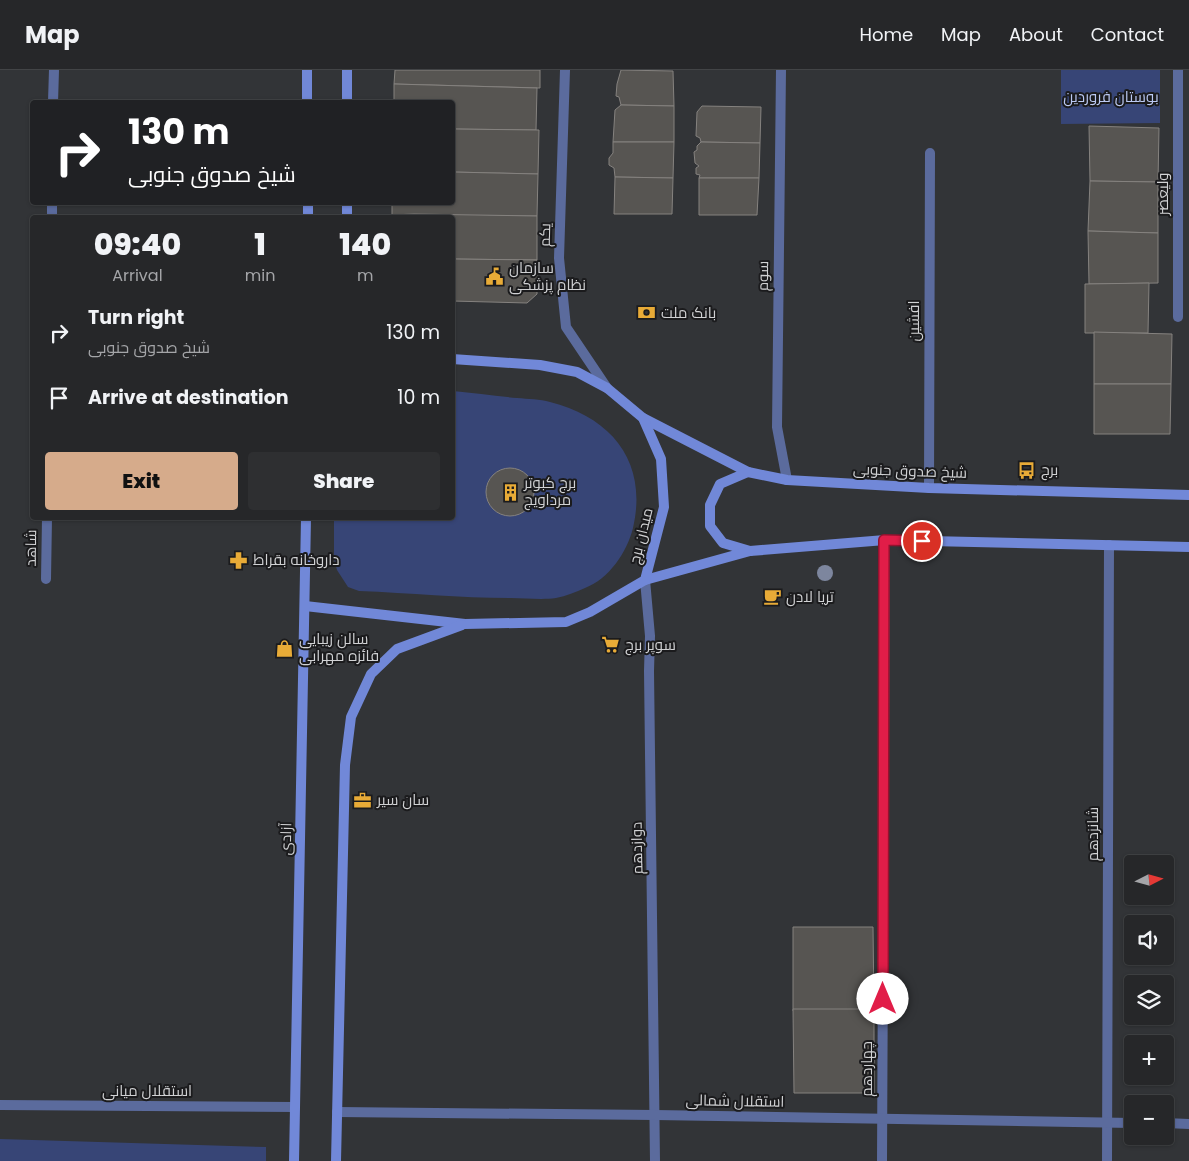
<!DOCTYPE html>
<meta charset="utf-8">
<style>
:root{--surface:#262729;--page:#2e2f31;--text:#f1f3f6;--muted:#a4a5a8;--line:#424446;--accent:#d6ab8b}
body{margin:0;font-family:Poppins,Cairo,sans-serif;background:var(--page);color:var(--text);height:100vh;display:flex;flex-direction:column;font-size:19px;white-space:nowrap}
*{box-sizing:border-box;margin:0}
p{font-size:16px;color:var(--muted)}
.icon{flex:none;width:28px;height:28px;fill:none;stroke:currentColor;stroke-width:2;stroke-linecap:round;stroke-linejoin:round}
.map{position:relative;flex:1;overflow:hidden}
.side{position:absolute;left:30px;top:145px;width:425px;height:305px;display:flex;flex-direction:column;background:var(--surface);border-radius:5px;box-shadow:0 1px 4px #0004,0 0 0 1px var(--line)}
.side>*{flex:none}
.hud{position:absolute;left:30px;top:30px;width:425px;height:105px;border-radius:5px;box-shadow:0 1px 4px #0004,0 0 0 1px var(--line);background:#202124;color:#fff;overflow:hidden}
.needle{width:32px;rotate:84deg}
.fabs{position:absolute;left:1124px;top:785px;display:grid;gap:10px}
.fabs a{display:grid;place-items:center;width:50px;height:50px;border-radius:5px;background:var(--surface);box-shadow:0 1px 4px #0004,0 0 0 1px var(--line);font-size:25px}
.pin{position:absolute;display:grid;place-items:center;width:42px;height:42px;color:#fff;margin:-21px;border:2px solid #fff;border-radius:50%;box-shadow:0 1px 5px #0007}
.me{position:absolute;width:55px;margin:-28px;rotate:0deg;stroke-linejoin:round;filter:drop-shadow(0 0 4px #0008)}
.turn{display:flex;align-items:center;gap:18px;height:105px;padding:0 15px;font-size:22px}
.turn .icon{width:65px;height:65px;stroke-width:2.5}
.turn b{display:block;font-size:35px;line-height:42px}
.eta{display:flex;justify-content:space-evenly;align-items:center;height:85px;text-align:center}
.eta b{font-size:30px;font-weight:800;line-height:35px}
.button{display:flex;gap:10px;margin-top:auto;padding:10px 15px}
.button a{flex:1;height:58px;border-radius:5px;background:var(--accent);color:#111;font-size:20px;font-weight:800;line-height:58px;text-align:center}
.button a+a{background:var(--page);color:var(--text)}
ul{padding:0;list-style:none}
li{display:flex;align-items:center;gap:15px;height:65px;padding:0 15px}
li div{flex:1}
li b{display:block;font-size:19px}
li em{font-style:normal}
header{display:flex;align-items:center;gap:30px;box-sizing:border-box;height:70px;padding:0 25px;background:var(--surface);border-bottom:1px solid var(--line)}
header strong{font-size:24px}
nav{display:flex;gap:28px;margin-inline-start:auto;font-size:18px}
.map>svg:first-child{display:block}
</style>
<header>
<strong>Map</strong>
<nav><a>Home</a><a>Map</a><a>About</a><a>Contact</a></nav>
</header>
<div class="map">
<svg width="1189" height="1091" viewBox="0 0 1189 1091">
<rect width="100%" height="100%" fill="#323437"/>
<g fill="#374576">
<polygon points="1061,0 1160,0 1160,53 1061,54"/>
<path d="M 453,321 C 474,323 495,326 517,328 C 528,329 540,329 550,332 C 613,348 648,393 633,458 C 627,482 609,509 585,518 C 576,522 566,526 556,528 C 542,530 525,528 511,528 C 460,528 410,523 359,521 L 348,517 L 337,500 L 334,489 L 334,448 L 452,448 Z"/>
<polygon points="0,1069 266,1077 266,1091 0,1091"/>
</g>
<g fill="#575552" stroke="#85827f">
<polygon points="395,0 540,0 540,18 394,14"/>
<polygon points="621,0 673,1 674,36 621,35 619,27 616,26 617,14"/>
<polygon points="394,14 537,18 536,60 452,59 452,32 394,32"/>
<polygon points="621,35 674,36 674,72 613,72 615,40"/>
<polygon points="702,36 761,37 760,73 701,72 700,68 696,66 697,42"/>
<polygon points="1089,56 1159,58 1158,112 1090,111"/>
<polygon points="452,59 539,60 538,104 452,102"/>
<polygon points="613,72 674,72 673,108 615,107 614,98 609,95 609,88 613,83"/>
<polygon points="701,72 760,73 759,108 699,108 700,105 696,104 696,98 699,96 695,93 694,82 697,80 697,76"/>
<polygon points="452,102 538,104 537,146 392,145 392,132 452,132"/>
<polygon points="615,107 673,108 672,144 614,144"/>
<polygon points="699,108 759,108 757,145 699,145"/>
<polygon points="1090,111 1158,112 1158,163 1088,161"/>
<polygon points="414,144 537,146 537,190 452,189 452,148 414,148"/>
<polygon points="414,144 414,148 392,148 392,145"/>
<polygon points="1088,161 1158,163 1158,213 1089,214"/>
<polygon points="452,189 537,190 537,224 527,233 452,231"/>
<polygon points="1149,213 1148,263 1085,263 1085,214"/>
<polygon points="1094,262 1172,264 1171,314 1094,314"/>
<polygon points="1094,314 1171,314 1170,364 1094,364"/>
<circle cx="510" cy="422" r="24"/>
<polygon points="793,857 873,857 874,941 793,941"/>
<polygon points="793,939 874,939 874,1023 794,1023"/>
</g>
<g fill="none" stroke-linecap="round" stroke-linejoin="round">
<g stroke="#5b6b9d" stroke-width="10">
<polyline points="565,0 559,188 566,257 607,318"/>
<polyline points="781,0 777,357 787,410"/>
<polyline points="1178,0 1178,247"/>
<polyline points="53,32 54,0"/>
<polyline points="52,148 52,132"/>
<polyline points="929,418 930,83"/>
<polyline points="46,509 47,448"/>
<polyline points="645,510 650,566 649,601 655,1091"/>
<polyline points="882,1091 885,470"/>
<polyline points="1107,1091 1109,475"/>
</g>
<g stroke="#5b6b9d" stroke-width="10">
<polyline points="0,1035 295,1037"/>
<polyline points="337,1042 655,1045 1132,1053"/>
<polyline points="1165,1053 1189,1054"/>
</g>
<g stroke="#7188d8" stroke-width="10">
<polyline points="307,0 307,32"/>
<polyline points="347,0 347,32"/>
<polyline points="308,132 308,148"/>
<polyline points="347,132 347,148"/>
<polyline points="643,348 748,402 787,410 929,418 1189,425"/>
<polyline points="748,402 720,414 710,435 710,456 723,473 750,481"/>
<polyline points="645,510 750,481 885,470 1189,477"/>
<polyline points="305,536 465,554 566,552 590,542 645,510 664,437 661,389 643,348 607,318 577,302 540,295 452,289"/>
<polyline points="294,1091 306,448"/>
<polyline points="336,1091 345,695 351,647 371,604 397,579 462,555"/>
</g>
</g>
<circle fill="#7d869e" cx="825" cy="503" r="8"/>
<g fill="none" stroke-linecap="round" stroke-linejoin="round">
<defs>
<polyline id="route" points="883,929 884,470 922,471"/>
</defs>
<use href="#route" stroke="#92132f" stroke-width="12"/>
<use href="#route" stroke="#e11d48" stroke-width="9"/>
</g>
<defs>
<symbol id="civic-bare" viewBox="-9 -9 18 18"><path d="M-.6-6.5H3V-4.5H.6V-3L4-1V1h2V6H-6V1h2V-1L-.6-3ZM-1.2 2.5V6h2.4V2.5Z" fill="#e8ab37" stroke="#1b1b1d" stroke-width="2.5" paint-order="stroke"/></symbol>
<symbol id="bank-bare" viewBox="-9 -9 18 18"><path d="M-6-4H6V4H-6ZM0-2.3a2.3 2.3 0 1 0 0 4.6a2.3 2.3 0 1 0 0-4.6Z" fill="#e8ab37" stroke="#1b1b1d" stroke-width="2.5" paint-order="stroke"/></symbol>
<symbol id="bus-bare" viewBox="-9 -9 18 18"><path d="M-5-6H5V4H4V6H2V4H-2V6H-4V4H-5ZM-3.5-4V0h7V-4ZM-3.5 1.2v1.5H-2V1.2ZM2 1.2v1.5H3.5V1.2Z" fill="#e8ab37" stroke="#1b1b1d" stroke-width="2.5" paint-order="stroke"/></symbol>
<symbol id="building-bare" viewBox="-9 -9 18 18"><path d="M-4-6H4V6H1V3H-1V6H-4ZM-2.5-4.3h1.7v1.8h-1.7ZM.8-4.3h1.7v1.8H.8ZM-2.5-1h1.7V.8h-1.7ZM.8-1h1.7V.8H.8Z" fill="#e8ab37" stroke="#1b1b1d" stroke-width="2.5" paint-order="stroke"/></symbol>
<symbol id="pharmacy-bare" viewBox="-9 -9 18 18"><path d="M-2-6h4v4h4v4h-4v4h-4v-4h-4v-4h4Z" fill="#e8ab37" stroke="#1b1b1d" stroke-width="2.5" paint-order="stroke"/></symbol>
<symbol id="cafe-bare" viewBox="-9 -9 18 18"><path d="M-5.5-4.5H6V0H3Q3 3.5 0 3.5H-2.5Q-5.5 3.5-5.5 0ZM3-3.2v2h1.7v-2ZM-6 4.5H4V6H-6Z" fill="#e8ab37" stroke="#1b1b1d" stroke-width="2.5" paint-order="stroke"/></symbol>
<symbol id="supermarket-bare" viewBox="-9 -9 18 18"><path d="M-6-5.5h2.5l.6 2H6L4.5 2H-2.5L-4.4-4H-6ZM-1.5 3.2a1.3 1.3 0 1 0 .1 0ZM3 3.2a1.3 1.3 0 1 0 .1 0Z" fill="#e8ab37" stroke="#1b1b1d" stroke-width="2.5" paint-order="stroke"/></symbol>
<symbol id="shop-bare" viewBox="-9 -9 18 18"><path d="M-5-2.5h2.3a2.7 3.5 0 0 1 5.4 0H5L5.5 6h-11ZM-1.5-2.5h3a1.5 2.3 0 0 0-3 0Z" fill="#e8ab37" stroke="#1b1b1d" stroke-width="2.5" paint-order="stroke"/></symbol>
<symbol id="office-bare" viewBox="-9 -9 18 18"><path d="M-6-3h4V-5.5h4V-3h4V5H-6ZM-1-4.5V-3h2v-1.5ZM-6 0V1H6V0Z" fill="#e8ab37" stroke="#1b1b1d" stroke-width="2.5" paint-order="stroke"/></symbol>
</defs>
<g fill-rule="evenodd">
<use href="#civic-bare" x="482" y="194" width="25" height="25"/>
<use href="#bank-bare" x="634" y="230" width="25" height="25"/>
<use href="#bus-bare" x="1014" y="388" width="25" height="25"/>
<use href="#building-bare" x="498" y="410" width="25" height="25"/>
<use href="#pharmacy-bare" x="226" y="478" width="25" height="25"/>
<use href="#cafe-bare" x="760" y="514" width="25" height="25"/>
<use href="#supermarket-bare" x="598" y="562" width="25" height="25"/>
<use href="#shop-bare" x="272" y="566" width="25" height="25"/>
<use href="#office-bare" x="350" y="718" width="25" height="25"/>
</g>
<g text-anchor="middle" stroke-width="4" stroke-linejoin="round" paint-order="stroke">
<g font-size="15" fill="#bbc9f3" stroke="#1b1b1d">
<text x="1111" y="32">بوستان فروردین</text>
</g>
<g font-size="15" fill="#d1d2d4" stroke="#1b1b1d">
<text transform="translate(1163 124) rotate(-90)" y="5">ولیعصر</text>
<text transform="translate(545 165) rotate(-89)" y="5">یکم</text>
<text transform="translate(763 206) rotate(-89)" y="5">سوم</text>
<text transform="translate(914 251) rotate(-90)" y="5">افشین</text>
<text transform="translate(910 401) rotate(2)" y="5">شیخ صدوق جنوبی</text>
<text transform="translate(641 466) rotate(-76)" y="5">میدان برج</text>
<text transform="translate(31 478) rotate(-89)" y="5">شاهد</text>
<text transform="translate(1093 764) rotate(-90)" y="5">شانزدهم</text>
<text transform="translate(286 769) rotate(-89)" y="5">آزادی</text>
<text transform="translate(637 778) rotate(-91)" y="5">دوازدهم</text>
<text transform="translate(867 999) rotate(-90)" y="5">چهاردهم</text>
<text x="147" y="1026">استقلال میانی</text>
<text transform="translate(735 1031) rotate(1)" y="5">استقلال شمالی</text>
</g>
<g font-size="15" fill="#d1d2d4" stroke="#1b1b1d" text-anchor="start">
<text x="509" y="203">سازمان<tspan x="509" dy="17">نظام پزشکی</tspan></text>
<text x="661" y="248">بانک ملت</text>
<text x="1041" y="405">برج</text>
<text x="524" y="418">برج کبوتر<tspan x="524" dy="17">مرداویج</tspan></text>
<text x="253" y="495">داروخانه بقراط</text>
<text x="786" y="532">تریا لادن</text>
<text x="299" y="574">سالن زیبایی<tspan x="299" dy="17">فائزه مهرابی</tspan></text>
<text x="625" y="580">سوپر برج</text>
<text x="377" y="735">سان سیر</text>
</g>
</g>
</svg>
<div class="fabs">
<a><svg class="needle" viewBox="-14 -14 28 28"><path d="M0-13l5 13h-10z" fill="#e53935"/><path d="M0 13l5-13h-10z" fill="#a4a5a8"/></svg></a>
<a><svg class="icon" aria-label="sound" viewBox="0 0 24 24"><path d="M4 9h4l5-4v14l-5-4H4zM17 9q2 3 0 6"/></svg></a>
<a><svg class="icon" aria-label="layers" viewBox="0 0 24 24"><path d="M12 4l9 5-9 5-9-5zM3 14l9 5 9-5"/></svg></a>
<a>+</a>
<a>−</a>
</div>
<div class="pin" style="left:922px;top:471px;background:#d93025"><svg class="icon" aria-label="arrive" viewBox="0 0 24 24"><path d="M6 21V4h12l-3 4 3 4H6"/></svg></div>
<svg class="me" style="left:883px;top:929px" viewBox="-20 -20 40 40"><circle r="19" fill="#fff"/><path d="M0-13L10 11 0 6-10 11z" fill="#e11d48"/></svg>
<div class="hud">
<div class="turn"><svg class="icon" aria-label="right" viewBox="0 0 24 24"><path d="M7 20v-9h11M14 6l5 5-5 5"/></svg><div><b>130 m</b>شیخ صدوق جنوبی</div></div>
</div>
<section class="side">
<div class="eta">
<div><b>09:40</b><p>Arrival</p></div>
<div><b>1</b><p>min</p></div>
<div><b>140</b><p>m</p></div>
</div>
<ul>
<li><svg class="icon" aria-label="right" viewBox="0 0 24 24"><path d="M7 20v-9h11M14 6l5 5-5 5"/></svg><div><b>Turn right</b><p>شیخ صدوق جنوبی</p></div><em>130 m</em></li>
<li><svg class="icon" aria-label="arrive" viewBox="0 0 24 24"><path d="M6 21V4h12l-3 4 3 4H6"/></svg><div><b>Arrive at destination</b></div><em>10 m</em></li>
</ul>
<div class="button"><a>Exit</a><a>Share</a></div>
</section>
</div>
